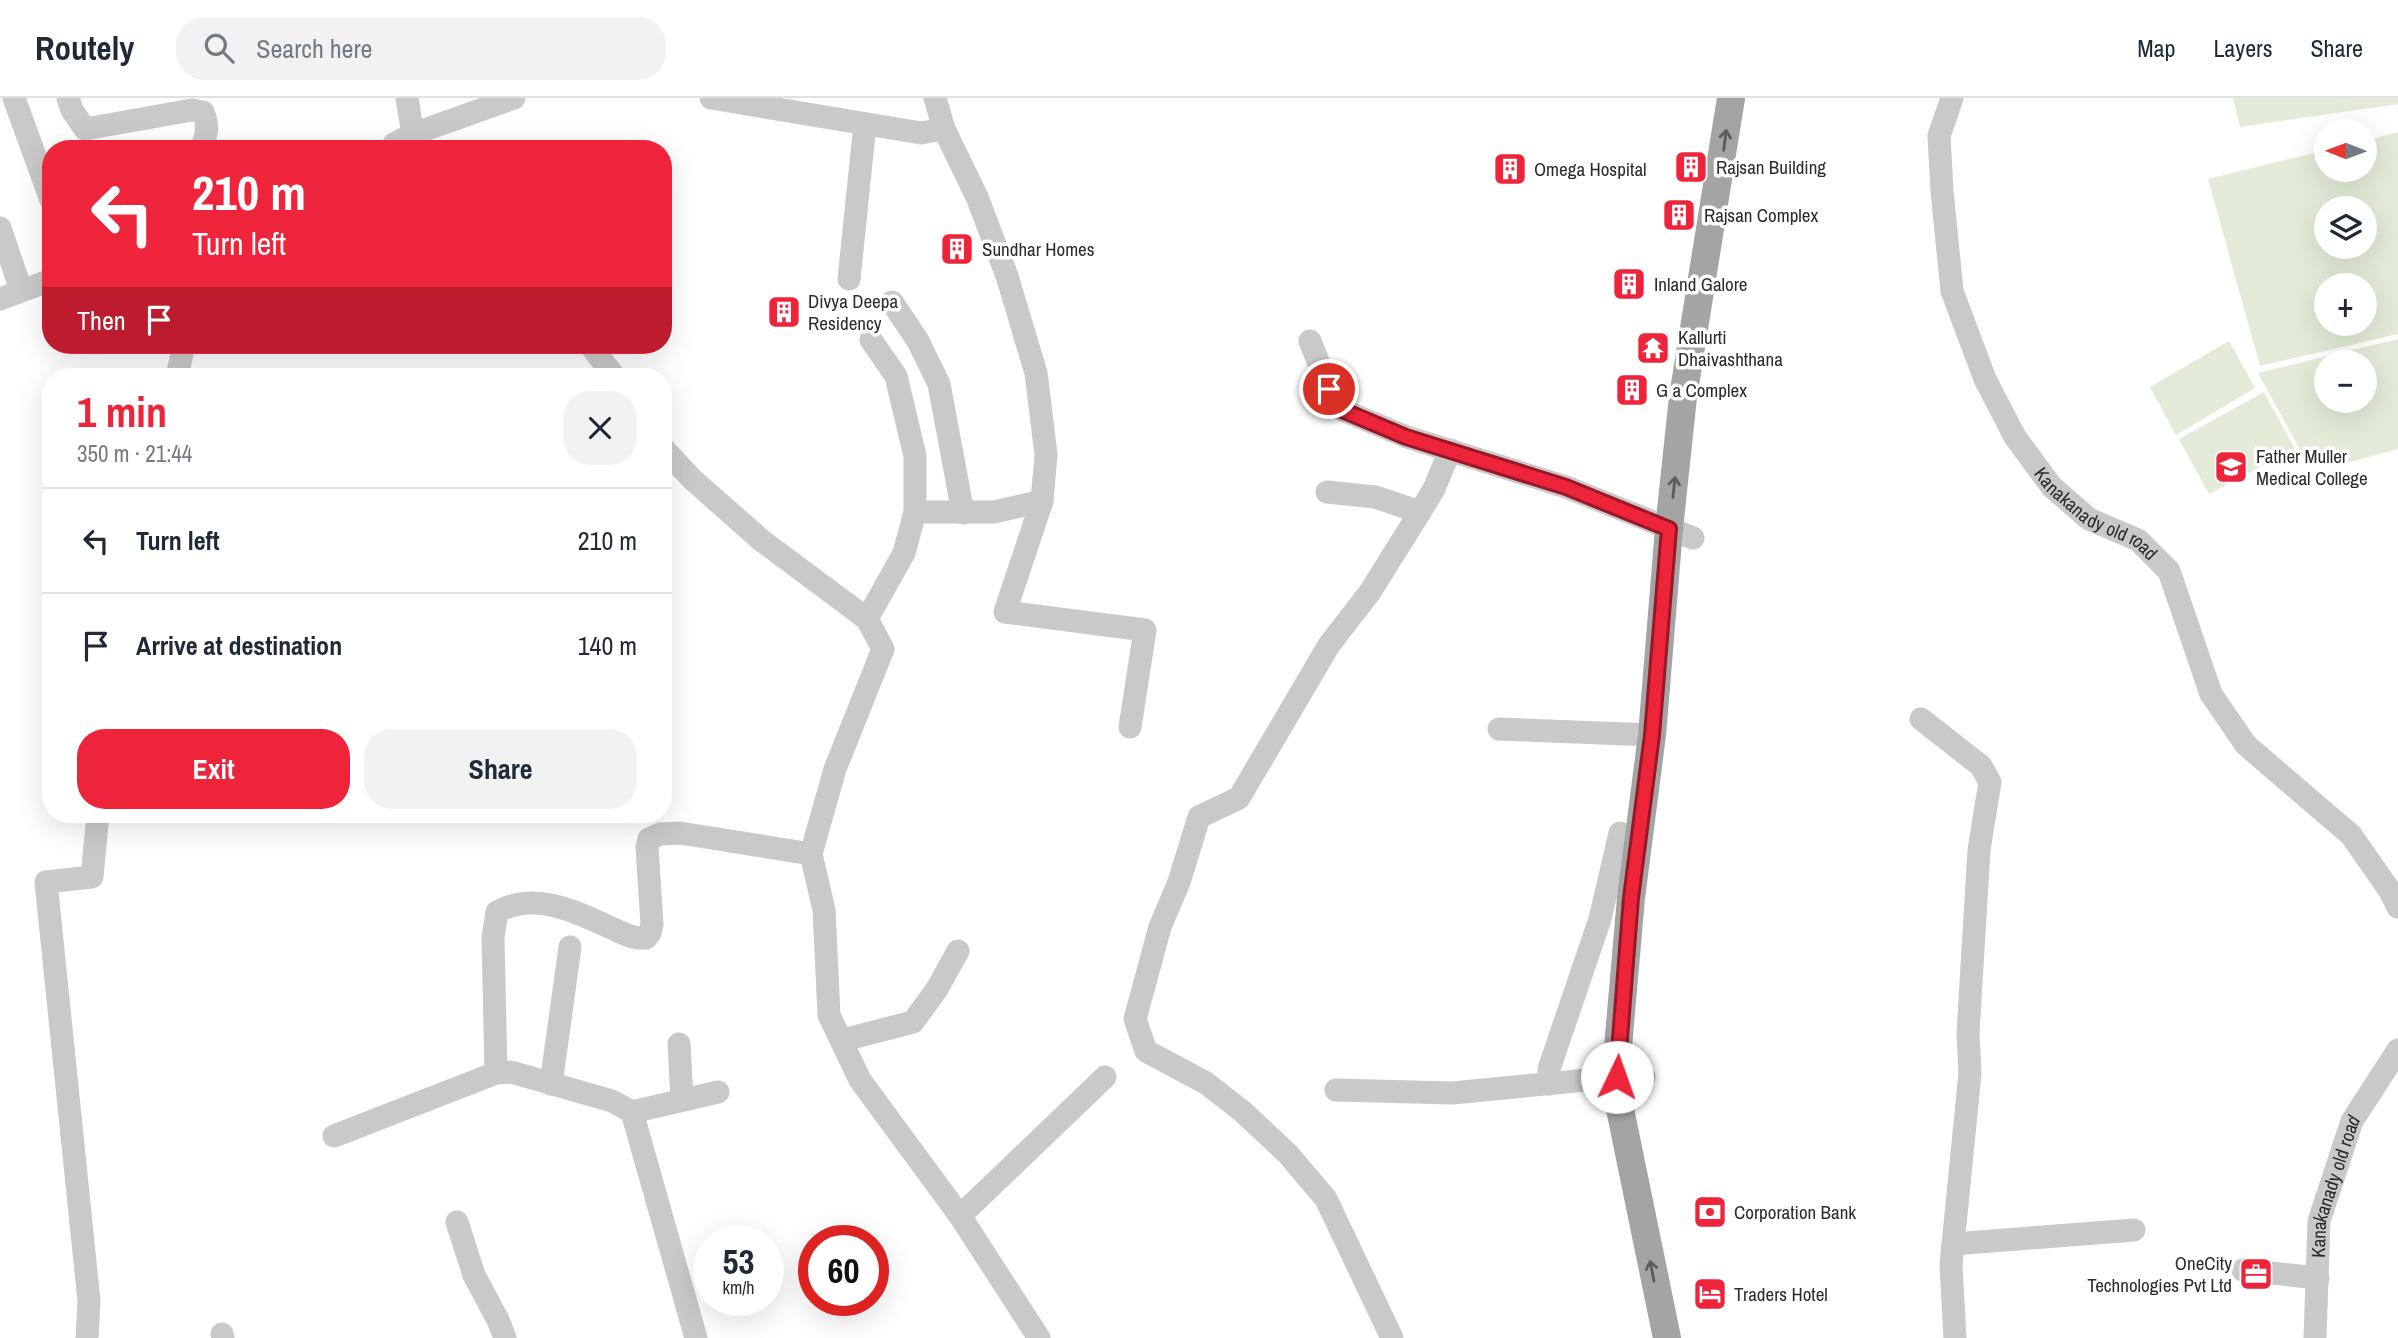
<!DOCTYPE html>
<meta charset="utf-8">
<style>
:root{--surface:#fff;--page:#f2f2f3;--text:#1f2937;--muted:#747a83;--line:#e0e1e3;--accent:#ed243a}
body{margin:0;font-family:"Archivo Narrow",sans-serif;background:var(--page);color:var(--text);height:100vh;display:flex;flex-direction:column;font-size:26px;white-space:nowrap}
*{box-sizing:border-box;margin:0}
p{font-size:23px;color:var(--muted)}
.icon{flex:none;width:38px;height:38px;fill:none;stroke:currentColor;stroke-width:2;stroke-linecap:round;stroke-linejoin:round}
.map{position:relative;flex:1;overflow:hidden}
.drawer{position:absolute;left:42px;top:270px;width:630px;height:455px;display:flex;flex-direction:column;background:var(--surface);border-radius:28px;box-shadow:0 7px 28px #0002}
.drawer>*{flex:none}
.guide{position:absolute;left:42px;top:42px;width:630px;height:214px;border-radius:28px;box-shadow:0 7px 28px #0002;background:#ed243a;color:#fff;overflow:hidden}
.needle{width:46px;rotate:271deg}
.tools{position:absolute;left:2314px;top:21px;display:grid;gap:14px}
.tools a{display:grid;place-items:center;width:63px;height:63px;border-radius:50%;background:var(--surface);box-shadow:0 7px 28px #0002;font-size:35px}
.speed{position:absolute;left:693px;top:1127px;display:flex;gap:14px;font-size:35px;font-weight:700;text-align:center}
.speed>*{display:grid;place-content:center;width:91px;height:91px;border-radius:50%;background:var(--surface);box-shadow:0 7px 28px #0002;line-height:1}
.speed small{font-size:18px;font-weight:400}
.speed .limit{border:10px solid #d22;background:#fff;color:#111}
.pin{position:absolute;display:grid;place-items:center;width:60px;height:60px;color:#fff;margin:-30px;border:4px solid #fff;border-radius:50%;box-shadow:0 2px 7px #0007}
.me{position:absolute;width:77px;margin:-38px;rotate:3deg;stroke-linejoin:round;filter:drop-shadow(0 0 5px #0008)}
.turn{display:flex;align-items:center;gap:24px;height:147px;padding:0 35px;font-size:32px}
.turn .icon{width:91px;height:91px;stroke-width:2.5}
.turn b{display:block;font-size:49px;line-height:60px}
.then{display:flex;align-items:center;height:66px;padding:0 35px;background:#0003;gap:14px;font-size:26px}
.round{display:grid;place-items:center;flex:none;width:74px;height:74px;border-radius:28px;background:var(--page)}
.overview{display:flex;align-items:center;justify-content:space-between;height:119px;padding:0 35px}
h1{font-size:42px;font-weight:700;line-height:52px;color:var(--accent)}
.cta{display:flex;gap:14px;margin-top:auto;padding:14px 35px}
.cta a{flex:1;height:80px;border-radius:28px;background:var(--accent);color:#fff;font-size:28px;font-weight:700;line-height:80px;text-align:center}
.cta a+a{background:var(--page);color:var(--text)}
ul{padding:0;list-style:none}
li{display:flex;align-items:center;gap:21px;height:105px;padding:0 35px;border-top:2px solid var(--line)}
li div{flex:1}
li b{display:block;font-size:26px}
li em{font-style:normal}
header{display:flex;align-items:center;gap:42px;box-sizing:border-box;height:98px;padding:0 35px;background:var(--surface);border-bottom:2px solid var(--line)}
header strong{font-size:33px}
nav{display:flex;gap:38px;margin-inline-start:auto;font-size:24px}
.search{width:490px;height:63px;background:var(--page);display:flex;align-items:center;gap:18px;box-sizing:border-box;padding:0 24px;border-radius:28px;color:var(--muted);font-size:26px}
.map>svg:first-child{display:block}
</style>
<header>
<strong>Routely</strong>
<div class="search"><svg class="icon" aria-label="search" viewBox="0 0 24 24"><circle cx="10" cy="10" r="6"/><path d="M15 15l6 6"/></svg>Search here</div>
<nav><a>Map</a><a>Layers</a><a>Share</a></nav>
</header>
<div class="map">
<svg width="2398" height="1240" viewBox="0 0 2398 1240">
<rect width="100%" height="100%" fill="#fff"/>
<g fill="#e3ebd8" fill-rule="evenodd">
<polygon points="2233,0 2398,0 2398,6 2240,29"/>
<path d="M 2398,34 L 2398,236 L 2260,268 L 2208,81 L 2326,52 L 2326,72 L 2364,72 L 2364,43 ZM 2326,110 L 2364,110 L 2364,149 L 2326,149 ZM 2326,187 L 2364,187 L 2364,226 L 2326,226 Z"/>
<path d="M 2398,241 L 2398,351 L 2350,364 L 2304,359 L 2258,275 ZM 2364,264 L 2364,303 L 2326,303 L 2326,264 Z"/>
<polygon points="2229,243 2255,290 2176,337 2150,289"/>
<polygon points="2264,294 2295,351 2209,396 2179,341"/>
</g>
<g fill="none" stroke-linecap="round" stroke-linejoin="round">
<g stroke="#c9c9c9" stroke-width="23">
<polyline points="14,0 51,102"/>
<path d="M 68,0 L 72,12 L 85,31 L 192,12 L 203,14 C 209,28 207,37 201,51"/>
<polyline points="407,0 413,36"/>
<polyline points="711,0 921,35 944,31"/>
<path id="s1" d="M 1952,0 L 1939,38 L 1942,93 L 1952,193 L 1985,281 L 2015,339 L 2052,389 L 2089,421 L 2138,442 L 2169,473 L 2211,596 L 2246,647 L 2351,737 L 2390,793 L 2398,809"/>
<polyline points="393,51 394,46 413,36 514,0"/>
<polyline points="0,130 21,192"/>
<polyline points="849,181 865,26"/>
<polyline points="0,201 51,182"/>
<polyline points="892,204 918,243 939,286 963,415"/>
<polyline points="1310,243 1329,291 1342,312 1407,339 1566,389 1693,440"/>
<polyline points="590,247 614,278"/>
<polyline points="177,278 184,247"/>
<polyline points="663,350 692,381 761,442 867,521 883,551 835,671 811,756 824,812 829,917 860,982 960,1118 1039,1240"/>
<polyline points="1327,394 1375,399 1420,414"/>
<polyline points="1042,403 1005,514 1145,532 1130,629"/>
<polyline points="915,414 994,414 1042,403 1046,357 1036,275 1007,178 977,99 944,31 935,0"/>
<polyline points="867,521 904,455 915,414 915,358 896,278 871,242"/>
<polyline points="1921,621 1981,668 1990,684 1979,752 1968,935 1970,975 1951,1167 1955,1240"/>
<polyline points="1499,631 1652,637"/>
<polyline points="843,942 913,924 937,891 958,853"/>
<polyline points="679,946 682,1002"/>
<path d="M 496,975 L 493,840 L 497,814 C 534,793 575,813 609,829 C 621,834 633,842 646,840 L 650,835 L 652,827 L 647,749 L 649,741 L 660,736 L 680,735 L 811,756"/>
<polyline points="551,986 570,849"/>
<polyline points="1549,986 1549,971 1600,821 1620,735"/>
<polyline points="1336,992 1452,995 1617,979 1644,979"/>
<polyline points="632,1014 718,994"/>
<polyline points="334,1038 496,975 511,974 612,1003 632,1014 696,1240"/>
<polyline points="960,1118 1105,979"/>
<polyline points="457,1124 474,1177 498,1222 505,1240"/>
<polyline points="1953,1146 2134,1132"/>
<polyline points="2243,1172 2318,1180"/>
<polyline points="222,1236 223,1240"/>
<polyline points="87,1240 89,1203 46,784 92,779 98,716"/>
<polyline points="1392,1240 1326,1101 1288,1056 1242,1013 1206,985 1146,953 1135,921 1160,829 1179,784 1199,719 1239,700 1329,547 1370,494 1420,414 1434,391 1450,352"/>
<path id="s2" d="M 2315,1240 L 2319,1123 L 2352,1023 L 2398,952"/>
</g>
<polyline stroke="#a4a4a4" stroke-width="28" points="1667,1240 1620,1011 1617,979 1618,949 1631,800 1652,637 1669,431 1683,299 1731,0"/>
</g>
<defs><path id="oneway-shaft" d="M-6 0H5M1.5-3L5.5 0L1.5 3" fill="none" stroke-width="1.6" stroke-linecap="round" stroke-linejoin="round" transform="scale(1.75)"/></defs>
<g stroke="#5c5c5c">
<use href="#oneway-shaft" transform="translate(1725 42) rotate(-83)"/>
<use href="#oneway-shaft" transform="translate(1674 389) rotate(-84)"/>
<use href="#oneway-shaft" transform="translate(1652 1173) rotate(-101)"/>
</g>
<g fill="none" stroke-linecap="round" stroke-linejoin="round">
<defs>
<polyline id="route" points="1329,291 1342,312 1406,339 1566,389 1669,431 1652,637 1631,800 1617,979"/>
</defs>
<use href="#route" stroke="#9a1726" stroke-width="18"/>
<use href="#route" stroke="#ed243a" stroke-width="12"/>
</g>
<defs>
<symbol id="building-square" viewBox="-11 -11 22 22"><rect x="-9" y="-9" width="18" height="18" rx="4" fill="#ed243a" stroke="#fff"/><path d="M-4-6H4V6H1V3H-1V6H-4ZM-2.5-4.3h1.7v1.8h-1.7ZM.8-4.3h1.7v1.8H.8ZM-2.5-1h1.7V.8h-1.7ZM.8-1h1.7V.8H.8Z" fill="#fff"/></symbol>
<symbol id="temple-square" viewBox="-11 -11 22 22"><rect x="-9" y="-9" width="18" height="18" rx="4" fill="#ed243a" stroke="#fff"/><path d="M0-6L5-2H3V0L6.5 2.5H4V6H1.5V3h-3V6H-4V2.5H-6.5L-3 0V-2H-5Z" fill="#fff"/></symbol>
<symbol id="university-square" viewBox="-11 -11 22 22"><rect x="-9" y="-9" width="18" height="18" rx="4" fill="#ed243a" stroke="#fff"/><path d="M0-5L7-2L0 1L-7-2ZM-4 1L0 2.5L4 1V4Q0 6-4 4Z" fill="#fff"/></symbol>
<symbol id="bank-square" viewBox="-11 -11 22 22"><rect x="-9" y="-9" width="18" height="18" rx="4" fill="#ed243a" stroke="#fff"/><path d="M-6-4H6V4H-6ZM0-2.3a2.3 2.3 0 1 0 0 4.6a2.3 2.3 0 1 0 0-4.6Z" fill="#fff"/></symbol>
<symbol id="office-square" viewBox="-11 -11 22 22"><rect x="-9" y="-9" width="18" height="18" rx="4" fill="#ed243a" stroke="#fff"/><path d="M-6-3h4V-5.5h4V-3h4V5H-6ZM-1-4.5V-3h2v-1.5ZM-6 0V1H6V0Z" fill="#fff"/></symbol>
<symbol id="hotel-square" viewBox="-11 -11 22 22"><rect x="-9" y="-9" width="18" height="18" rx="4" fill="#ed243a" stroke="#fff"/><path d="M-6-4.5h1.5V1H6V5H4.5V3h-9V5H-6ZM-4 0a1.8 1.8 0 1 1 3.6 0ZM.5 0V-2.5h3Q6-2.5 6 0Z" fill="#fff"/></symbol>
</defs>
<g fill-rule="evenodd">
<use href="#building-square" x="1672" y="50" width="38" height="38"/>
<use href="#building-square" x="1491" y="52" width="38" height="38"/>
<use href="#building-square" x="1660" y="98" width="38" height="38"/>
<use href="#building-square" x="938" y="132" width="38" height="38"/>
<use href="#building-square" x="1610" y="167" width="38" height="38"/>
<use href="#building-square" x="765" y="195" width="38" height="38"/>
<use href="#temple-square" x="1634" y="231" width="38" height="38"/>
<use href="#building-square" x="1613" y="273" width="38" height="38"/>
<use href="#university-square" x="2212" y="350" width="38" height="38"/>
<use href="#bank-square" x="1691" y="1095" width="38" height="38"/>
<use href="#office-square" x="2237" y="1157" width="38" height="38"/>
<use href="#hotel-square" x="1691" y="1177" width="38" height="38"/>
</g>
<g text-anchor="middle" stroke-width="7" stroke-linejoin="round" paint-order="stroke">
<g font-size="19" fill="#2c2c2c" stroke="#fff" text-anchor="start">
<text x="1716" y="76">Rajsan Building</text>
<text x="1534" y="78">Omega Hospital</text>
<text x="1704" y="124">Rajsan Complex</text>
<text x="982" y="158">Sundhar Homes</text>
<text x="1654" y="193">Inland Galore</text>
<text x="808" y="210">Divya Deepa<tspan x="808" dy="22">Residency</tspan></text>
<text x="1678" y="246">Kallurti<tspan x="1678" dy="22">Dhaivashthana</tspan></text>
<text x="1656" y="299">G a Complex</text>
<text x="2256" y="365">Father Muller<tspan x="2256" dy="22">Medical College</tspan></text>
<text x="1734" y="1121">Corporation Bank</text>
<text x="2232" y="1172" text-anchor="end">OneCity<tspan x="2232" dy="22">Technologies Pvt Ltd</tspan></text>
<text x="1734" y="1203">Traders Hotel</text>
</g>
<g font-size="19" fill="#2c2c2c" stroke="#fff">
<text dy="7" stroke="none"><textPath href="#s1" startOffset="469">Kanakanady old road</textPath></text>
<text dy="7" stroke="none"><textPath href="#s2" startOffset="154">Kanakanady old road</textPath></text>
</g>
</g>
</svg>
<div class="tools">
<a><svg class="needle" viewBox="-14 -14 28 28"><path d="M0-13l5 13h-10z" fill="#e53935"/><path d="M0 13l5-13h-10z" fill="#747a83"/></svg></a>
<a><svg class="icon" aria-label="layers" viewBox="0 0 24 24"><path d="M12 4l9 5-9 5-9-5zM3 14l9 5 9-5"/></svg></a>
<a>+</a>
<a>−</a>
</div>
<div class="speed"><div>53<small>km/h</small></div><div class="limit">60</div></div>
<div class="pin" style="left:1329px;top:291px;background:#d93025"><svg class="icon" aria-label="arrive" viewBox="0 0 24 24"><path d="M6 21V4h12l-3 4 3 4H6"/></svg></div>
<svg class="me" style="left:1617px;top:979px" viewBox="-20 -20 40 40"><circle r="19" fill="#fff"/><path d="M0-13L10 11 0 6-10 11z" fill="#ed243a"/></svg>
<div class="guide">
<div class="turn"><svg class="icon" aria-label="left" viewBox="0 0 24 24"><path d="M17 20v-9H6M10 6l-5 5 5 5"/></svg><div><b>210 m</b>Turn left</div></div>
<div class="then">Then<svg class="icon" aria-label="arrive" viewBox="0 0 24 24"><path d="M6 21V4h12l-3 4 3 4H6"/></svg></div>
</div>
<section class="drawer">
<div class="overview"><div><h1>1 min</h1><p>350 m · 21:44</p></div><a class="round"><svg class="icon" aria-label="close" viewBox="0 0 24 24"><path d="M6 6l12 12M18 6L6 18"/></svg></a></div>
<ul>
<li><svg class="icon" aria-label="left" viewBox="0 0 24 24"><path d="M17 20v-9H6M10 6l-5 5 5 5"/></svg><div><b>Turn left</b></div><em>210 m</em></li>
<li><svg class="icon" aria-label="arrive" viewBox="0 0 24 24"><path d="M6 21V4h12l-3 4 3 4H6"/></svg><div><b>Arrive at destination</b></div><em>140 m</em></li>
</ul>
<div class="cta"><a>Exit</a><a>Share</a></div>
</section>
</div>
